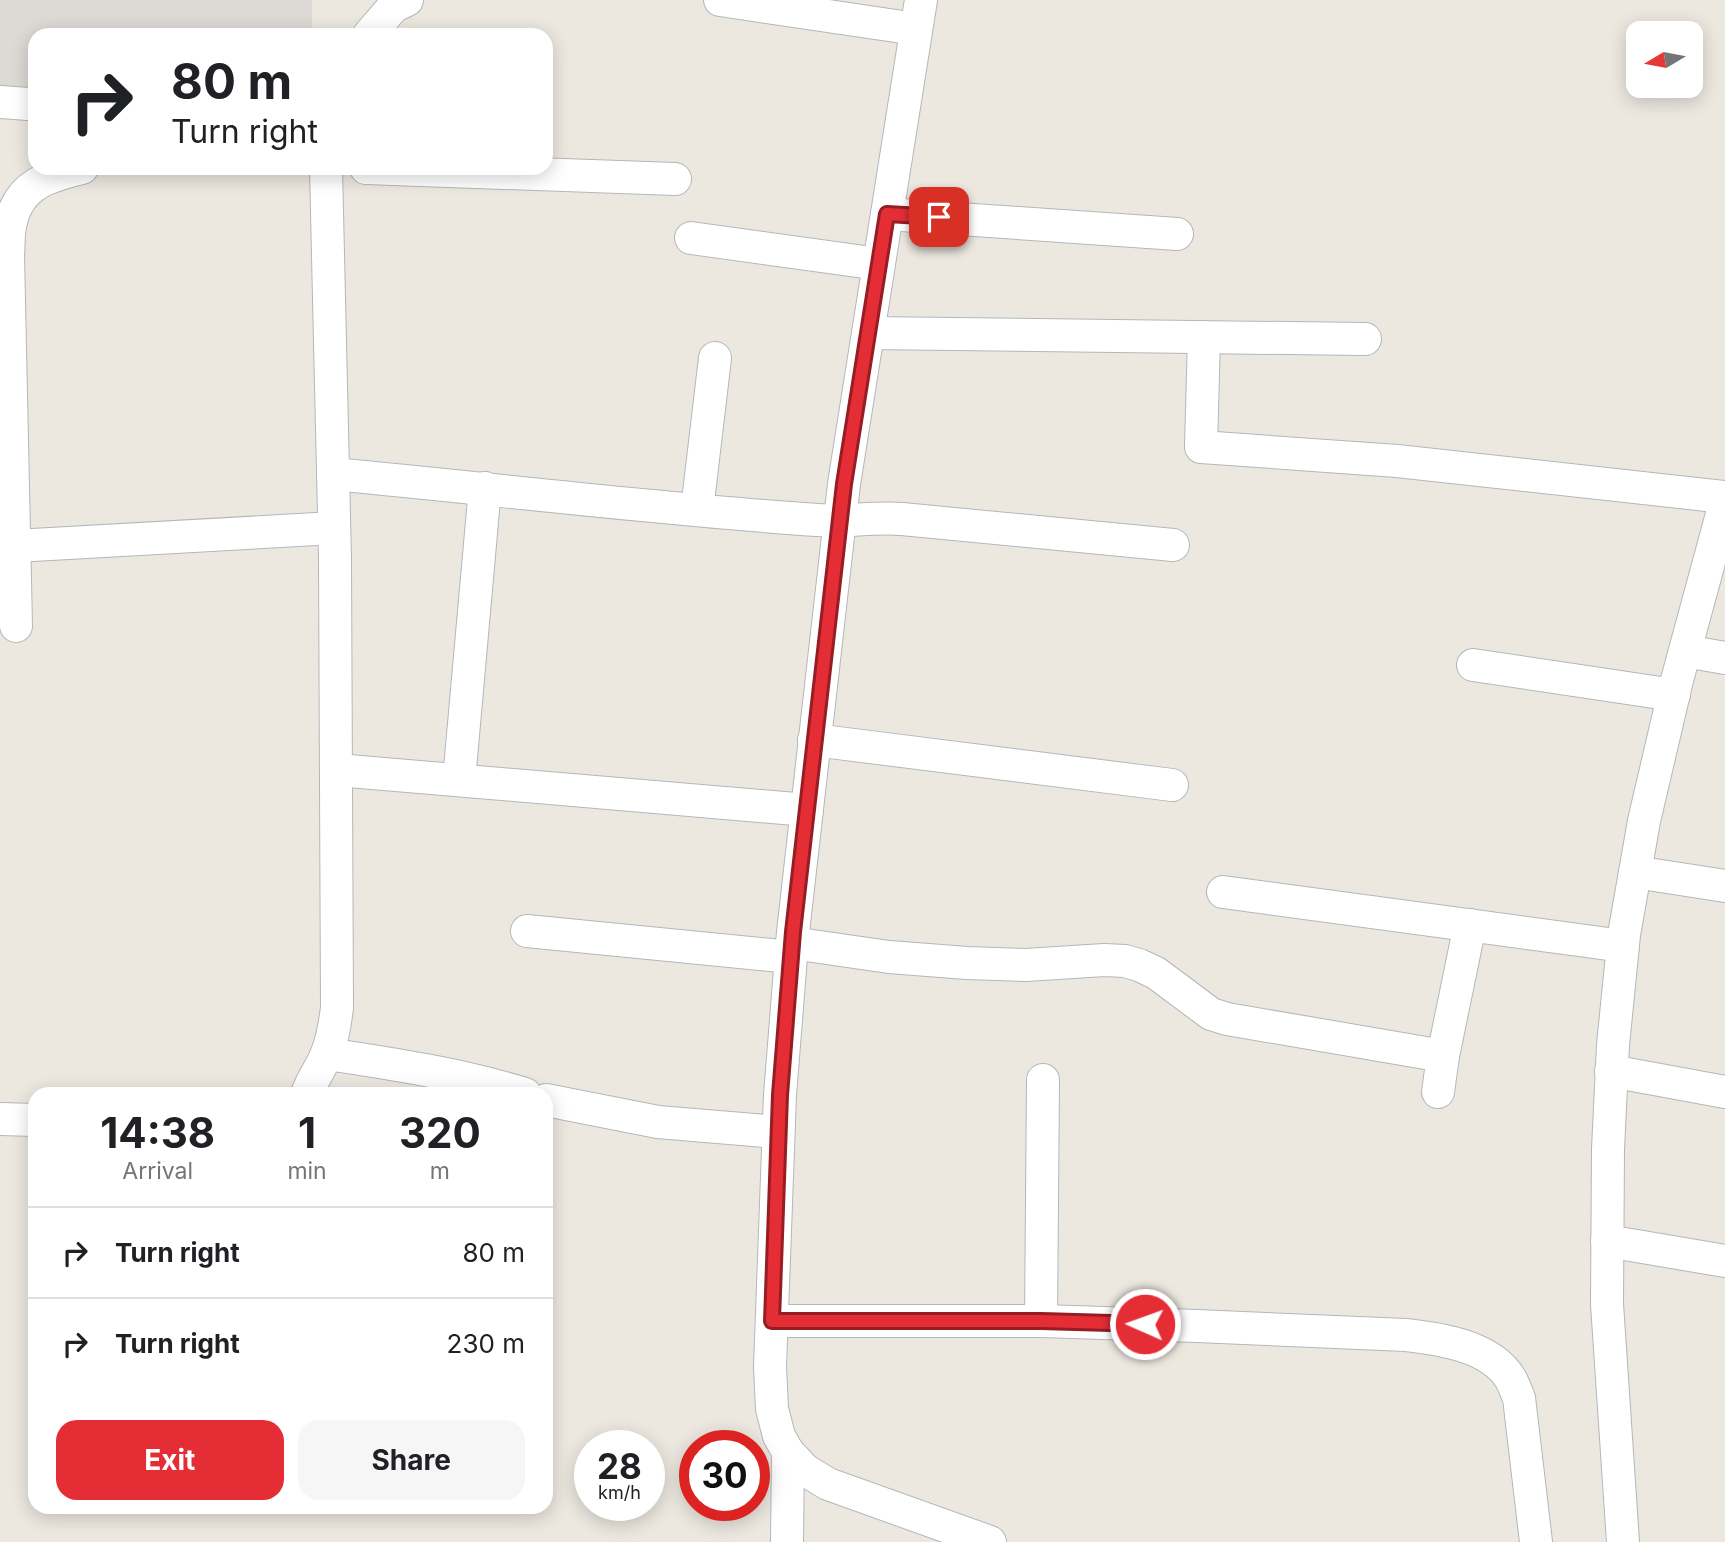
<!DOCTYPE html>
<style>
:root{--surface:#fff;--page:#f6f6f6;--text:#202124;--muted:#757577;--line:#e0e0e0;--accent:#e52d36}
body{margin:0;font-family:Inter,sans-serif;background:var(--page);color:var(--text);height:100vh;display:flex;flex-direction:column;font-size:26px;white-space:nowrap}
*{box-sizing:border-box;margin:0}
p{font-size:23px;color:var(--muted)}
.icon{flex:none;width:38px;height:38px;fill:none;stroke:currentColor;stroke-width:2;stroke-linecap:round;stroke-linejoin:round}
.map{position:relative;flex:1;overflow:hidden}
.panel{position:absolute;left:28px;top:1087px;width:525px;height:427px;display:flex;flex-direction:column;background:var(--surface);border-radius:21px;box-shadow:0 4px 18px #0003}
.panel>*{flex:none}
.guide{position:absolute;left:28px;top:28px;width:525px;height:147px;border-radius:21px;box-shadow:0 4px 18px #0003;background:#fff;color:var(--text);overflow:hidden}
.needle{width:46px;rotate:260deg}
.tools{position:absolute;left:1626px;top:21px;display:grid;gap:14px}
.tools a{display:grid;place-items:center;width:77px;height:77px;border-radius:14px;background:var(--surface);box-shadow:0 4px 18px #0003;font-size:35px}
.speed{position:absolute;left:574px;top:1430px;display:flex;gap:14px;font-size:35px;font-weight:700;text-align:center}
.speed>*{display:grid;place-content:center;width:91px;height:91px;border-radius:50%;background:var(--surface);box-shadow:0 4px 18px #0003;line-height:1}
.speed small{font-size:18px;font-weight:400}
.speed .limit{border:10px solid #d22;background:#fff;color:#111}
.pin{position:absolute;display:grid;place-items:center;width:60px;height:60px;color:#fff;margin:-30px;border-radius:14px;box-shadow:0 4px 10px #0006}
.me{position:absolute;width:77px;margin:-38px;rotate:272deg;stroke-linejoin:round;filter:drop-shadow(0 0 5px #0008)}
.turn{display:flex;align-items:center;gap:24px;height:147px;padding:0 28px;font-size:32px}
.turn .icon{width:91px;height:91px;stroke-width:2.5}
.turn b{display:block;font-size:49px;line-height:60px}
.eta{display:flex;justify-content:space-evenly;align-items:center;height:119px;text-align:center}
.eta b{font-size:42px;font-weight:700;line-height:49px}
.cta{display:flex;gap:14px;margin-top:auto;padding:14px 28px}
.cta a{flex:1;height:80px;border-radius:21px;background:var(--accent);color:#fff;font-size:28px;font-weight:700;line-height:80px;text-align:center}
.cta a+a{background:var(--page);color:var(--text)}
ul{padding:0;list-style:none}
li{display:flex;align-items:center;gap:21px;height:91px;padding:0 28px;border-top:2px solid var(--line)}
li div{flex:1}
li b{display:block;font-size:26px}
li em{font-style:normal}
.map>svg:first-child{display:block}
</style>
<div class="map">
<svg width="1725" height="1542" viewBox="0 0 1725 1542">
<rect width="100%" height="100%" fill="#ece8e0"/>
<polygon fill="#dddad5" points="0,0 312,0 312,35 35,35 35,109 0,110"/>
<g fill="none" stroke-linecap="round" stroke-linejoin="round">
<defs>
<g id="street">
<polyline points="720,0 916,29"/>
<polyline points="921,0 844,484 793,932 780,1095 770,1367 772,1409 779,1436 788,1452 805,1470 828,1484 990,1542"/>
<polyline points="369,35 393,7 407,0"/>
<polyline points="0,102 28,104"/>
<polyline points="366,168 675,179"/>
<polyline points="887,214 1177,234"/>
<polyline points="691,238 879,264"/>
<polyline points="868,333 1365,339"/>
<polyline points="1204,337 1201,447 1397,461 1725,497"/>
<path d="M 333,474 C 494,489 655,509 817,520 C 845,522 873,517 902,519 L 1173,545"/>
<polyline points="697,510 715,358"/>
<polyline points="15,546 334,528"/>
<path d="M 16,626 L 8,255 C 9,244 8,232 11,222 C 19,184 49,176 82,168"/>
<polyline points="1685,651 1725,658"/>
<polyline points="1473,665 1674,695"/>
<polyline points="814,740 1172,785"/>
<polyline points="337,770 807,810"/>
<polyline points="459,780 485,488"/>
<polyline points="1635,872 1725,886"/>
<polyline points="1223,892 1623,946"/>
<polyline points="527,931 791,957"/>
<polyline points="792,943 889,957 967,963 1026,965 1104,960 1125,961 1139,965 1156,973 1211,1014 1227,1019 1443,1056"/>
<path d="M 327,1054 C 394,1064 460,1074 525,1094"/>
<polyline points="1611,1071 1725,1092"/>
<polyline points="1438,1092 1443,1056 1470,925"/>
<path d="M 307,1094 C 312,1079 322,1067 327,1053 C 333,1038 335,1023 337,1008 L 335,559 L 326,168"/>
<polyline points="546,1100 658,1122 778,1132"/>
<polyline points="0,1119 35,1120"/>
<polyline points="1607,1241 1725,1261"/>
<path d="M 772,1321 L 1041,1321 L 1197,1326 L 1406,1335 C 1441,1339 1490,1346 1510,1378 C 1514,1384 1516,1392 1519,1398 L 1536,1542"/>
<polyline points="1041,1321 1043,1080"/>
<polyline points="787,1542 788,1452"/>
<polyline points="1623,1542 1607,1304 1608,1149 1613,1045 1624,935 1644,821 1677,680 1725,503"/>
</g>
</defs>
<use href="#street" stroke="#b3b7bb" stroke-width="34"/>
<use href="#street" stroke="#fff" stroke-width="32"/>
</g>
<g fill="none" stroke-linecap="round" stroke-linejoin="round">
<defs>
<polyline id="route" points="939,217 887,214 844,484 793,932 780,1095 772,1321 1041,1321 1145,1324"/>
</defs>
<use href="#route" stroke="#951d23" stroke-width="18"/>
<use href="#route" stroke="#e52d36" stroke-width="12"/>
</g>
</svg>
<div class="tools">
<a><svg class="needle" viewBox="-14 -14 28 28"><path d="M0-13l5 13h-10z" fill="#e53935"/><path d="M0 13l5-13h-10z" fill="#757577"/></svg></a>
</div>
<div class="speed"><div>28<small>km/h</small></div><div class="limit">30</div></div>
<div class="pin" style="left:939px;top:217px;background:#d93025"><svg class="icon" aria-label="arrive" viewBox="0 0 24 24"><path d="M6 21V4h12l-3 4 3 4H6"/></svg></div>
<svg class="me" style="left:1145px;top:1324px" viewBox="-20 -20 40 40"><circle r="17" fill="#e52d36" stroke="#fff" stroke-width="3"/><path d="M0-11L8 9 0 5-8 9z" fill="#fff"/></svg>
<div class="guide">
<div class="turn"><svg class="icon" aria-label="right" viewBox="0 0 24 24"><path d="M7 20v-9h11M14 6l5 5-5 5"/></svg><div><b>80 m</b>Turn right</div></div>
</div>
<section class="panel">
<div class="eta">
<div><b>14:38</b><p>Arrival</p></div>
<div><b>1</b><p>min</p></div>
<div><b>320</b><p>m</p></div>
</div>
<ul>
<li><svg class="icon" aria-label="right" viewBox="0 0 24 24"><path d="M7 20v-9h11M14 6l5 5-5 5"/></svg><div><b>Turn right</b></div><em>80 m</em></li>
<li><svg class="icon" aria-label="right" viewBox="0 0 24 24"><path d="M7 20v-9h11M14 6l5 5-5 5"/></svg><div><b>Turn right</b></div><em>230 m</em></li>
</ul>
<div class="cta"><a>Exit</a><a>Share</a></div>
</section>
</div>
